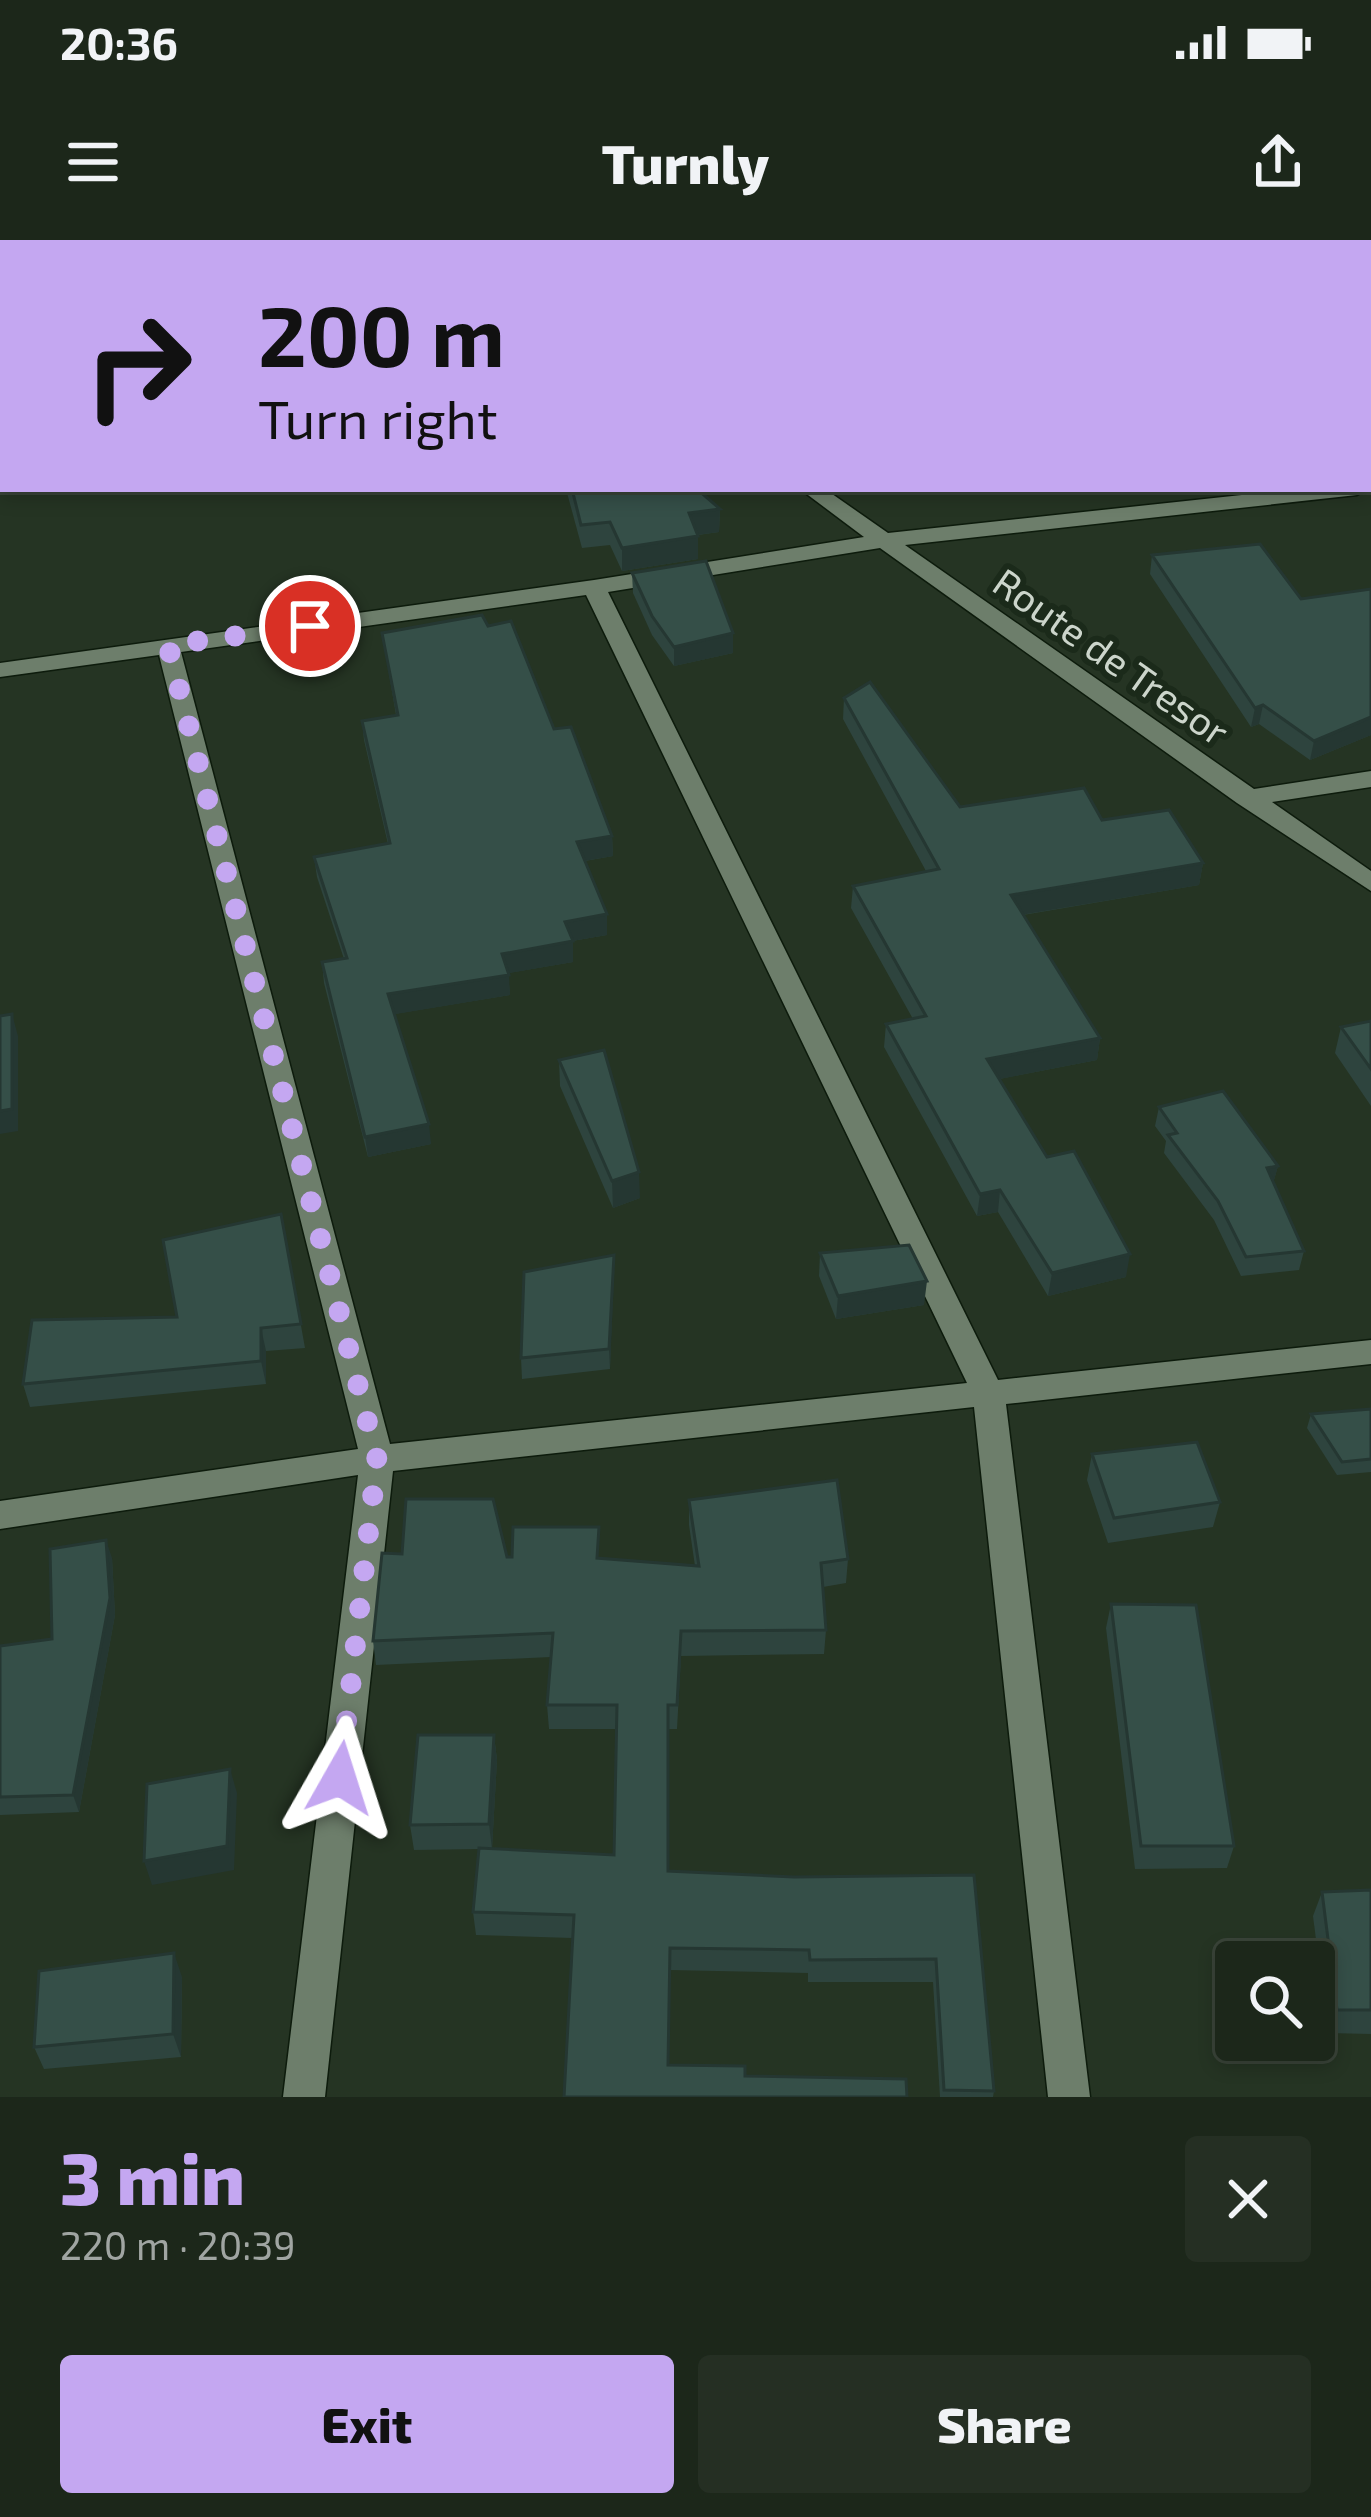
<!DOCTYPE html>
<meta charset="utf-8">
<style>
:root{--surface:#1c271a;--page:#252f23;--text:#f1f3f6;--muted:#a0a5a2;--line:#3a4439;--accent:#c4a7f1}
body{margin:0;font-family:"Exo 2",sans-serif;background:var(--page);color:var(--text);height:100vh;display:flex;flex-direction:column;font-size:45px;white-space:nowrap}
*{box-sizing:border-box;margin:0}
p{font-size:39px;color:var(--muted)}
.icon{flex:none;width:66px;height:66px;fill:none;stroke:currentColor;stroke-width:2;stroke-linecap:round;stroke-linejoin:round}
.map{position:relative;height:1857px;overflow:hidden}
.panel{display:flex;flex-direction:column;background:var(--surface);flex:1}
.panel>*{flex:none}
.banner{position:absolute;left:0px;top:0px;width:1371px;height:252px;box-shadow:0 6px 18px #0003,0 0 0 3px var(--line);background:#c4a7f1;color:#111;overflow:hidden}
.controls{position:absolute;left:1215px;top:1701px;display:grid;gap:24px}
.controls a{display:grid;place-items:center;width:120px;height:120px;border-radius:12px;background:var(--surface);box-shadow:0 6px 18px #0003,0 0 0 3px var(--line);font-size:60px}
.pin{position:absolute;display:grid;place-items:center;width:102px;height:102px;color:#fff;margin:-51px;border:6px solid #fff;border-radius:50%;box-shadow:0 3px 12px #0007}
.me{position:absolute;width:132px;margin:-66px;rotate:6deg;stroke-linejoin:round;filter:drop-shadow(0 0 9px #0008)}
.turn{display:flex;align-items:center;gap:42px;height:252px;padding:0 60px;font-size:54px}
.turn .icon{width:156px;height:156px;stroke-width:2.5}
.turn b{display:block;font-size:84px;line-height:102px}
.round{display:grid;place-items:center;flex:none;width:126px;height:126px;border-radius:12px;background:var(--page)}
.overview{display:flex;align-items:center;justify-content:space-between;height:204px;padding:0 60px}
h1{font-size:72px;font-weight:800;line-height:90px;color:var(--accent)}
.cta{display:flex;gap:24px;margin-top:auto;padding:24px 60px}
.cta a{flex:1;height:138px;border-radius:12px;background:var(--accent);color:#111;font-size:48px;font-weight:800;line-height:138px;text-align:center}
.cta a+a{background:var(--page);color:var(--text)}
.status{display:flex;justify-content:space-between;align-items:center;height:84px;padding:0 60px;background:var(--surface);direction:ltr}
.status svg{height:33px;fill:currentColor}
header{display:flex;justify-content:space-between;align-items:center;height:156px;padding:0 60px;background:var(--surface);font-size:54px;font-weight:800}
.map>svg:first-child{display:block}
</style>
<div class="status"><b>20:36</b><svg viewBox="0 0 49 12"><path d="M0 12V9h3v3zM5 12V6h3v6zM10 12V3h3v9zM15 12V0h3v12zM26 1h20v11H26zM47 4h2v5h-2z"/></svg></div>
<header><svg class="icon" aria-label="menu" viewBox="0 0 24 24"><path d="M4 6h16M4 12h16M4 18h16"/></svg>Turnly<svg class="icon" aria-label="share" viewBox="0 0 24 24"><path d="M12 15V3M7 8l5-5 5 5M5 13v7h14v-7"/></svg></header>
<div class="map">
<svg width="1371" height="1857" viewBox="0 0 1371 1857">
<rect width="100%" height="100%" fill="#253423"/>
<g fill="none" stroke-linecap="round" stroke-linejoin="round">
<defs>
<g id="minor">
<polygon points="443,0 463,0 465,3 445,3"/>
<path d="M 800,249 L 825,249 L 888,293 L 1297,249 L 1368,249 L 1357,255 L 905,305 L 1254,549 L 1371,531 L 1371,547 L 1272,562 L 1371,631 L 1371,651 L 1237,563 L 880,308 L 608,352 L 998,1140 L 1371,1100 L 1371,1124 L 1006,1164 L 1090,1857 L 1048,1857 L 974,1167 L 393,1231 L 325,1857 L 283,1857 L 358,1235 L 0,1289 L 0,1261 L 358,1209 L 159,415 L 0,437 L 0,423 L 594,340 L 864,297 ZM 586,355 L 967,1143 L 390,1204 L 181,412 Z"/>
</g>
</defs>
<use href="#minor" stroke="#0d1b0c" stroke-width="3"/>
<use href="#minor" fill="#6d7e6b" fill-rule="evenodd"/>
</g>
<g fill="#2e443e">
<polygon points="0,0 59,0 59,3 3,3 3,108 0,108"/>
<polygon points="1010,0 1183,0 1185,3 1012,3"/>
<polygon points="1368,74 1371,74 1371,130 1368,127"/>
<polygon points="566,249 697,249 720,269 719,292 698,295 698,319 622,331 610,305 582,308"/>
<polygon points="1152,315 1301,359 1371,349 1371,495 1310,520 1259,484 1251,487 1150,334"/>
<polygon points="632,333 733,393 733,413 674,426 652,395 633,353"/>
<polygon points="382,393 554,489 612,596 613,616 585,621 607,674 607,695 572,701 573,722 508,733 510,755 394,774 431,904 368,917 324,743 322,722 344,719 317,637 314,617 388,604 364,500 362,481 396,475"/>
<polygon points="844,458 960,567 1102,580 1203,623 1199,645 1023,675 1100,798 1097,820 999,839 1047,917 1126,1037 1048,1056 998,972 977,976 884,807 886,784 913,779 851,668 853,646 926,631 843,479"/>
<polygon points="1371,781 1371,866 1335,813 1341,787"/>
<polygon points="559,820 640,958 613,968 560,846"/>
<polygon points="1159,867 1278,926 1273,943 1304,1011 1299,1030 1241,1036 1214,980 1164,913 1166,901 1155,886"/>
<polygon points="281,974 305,1108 266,1111 266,1144 30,1167 23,1144 177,1077"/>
<polygon points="820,1013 924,1065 836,1079 819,1036"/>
<polygon points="614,1015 610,1129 522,1139 521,1118"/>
<polygon points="1371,1169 1371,1232 1337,1235 1307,1188 1311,1174"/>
<polygon points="1092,1214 1220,1262 1213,1287 1108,1303 1087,1240"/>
<polygon points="689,1260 848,1319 846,1343 823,1347 826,1390 824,1414 681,1416 677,1489 668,1489 668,1631 794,1637 974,1635 994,1851 993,1857 940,1857 933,1742 808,1742 808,1733 670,1730 564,1857 572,1698 476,1695 473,1672 479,1609 414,1610 410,1585 494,1495 497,1520 492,1609 614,1615 616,1489 549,1489 547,1465 551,1417 376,1425 373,1401 402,1314 600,1319 695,1326 689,1285"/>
<polygon points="112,1318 115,1375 79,1572 0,1575 0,1406 52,1399"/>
<polygon points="1111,1364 1234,1606 1227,1628 1135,1629 1106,1388"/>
<polygon points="1371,1650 1371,1794 1328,1793 1313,1676 1322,1652"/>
<polygon points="182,1737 181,1817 44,1829 34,1807"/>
</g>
<g fill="#253732">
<polygon points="720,269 719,292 689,296 689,273"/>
<polygon points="698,296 698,319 622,331 622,308"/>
<polygon points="733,393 733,413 674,426 674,407"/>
<polygon points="1263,465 1259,484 1251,487 1255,468"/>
<polygon points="1371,477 1371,495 1310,520 1314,501"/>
<polygon points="612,596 613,616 578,622 577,602"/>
<polygon points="1203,623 1199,645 1008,677 1011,655"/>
<polygon points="607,674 607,695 566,702 565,682"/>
<polygon points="573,701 573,722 504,734 502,714"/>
<polygon points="509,735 510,755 390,775 388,754"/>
<polygon points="12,774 18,796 18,891 0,894 0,871"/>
<polygon points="1100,798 1097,820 984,842 987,819"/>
<polygon points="429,884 431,904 368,917 365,897"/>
<polygon points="1278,926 1273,944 1267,928"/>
<polygon points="639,932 640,958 613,968 612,941"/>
<polygon points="1000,950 998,972 977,976 980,954"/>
<polygon points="1130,1014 1126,1037 1048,1056 1052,1033"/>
<polygon points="614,1015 614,1036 610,1129 609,1109"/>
<polygon points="927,1041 924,1065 836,1079 838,1056"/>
<polygon points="261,1088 266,1111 266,1144 261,1121"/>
<polygon points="106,1300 112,1318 115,1375 79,1572 73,1555"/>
<polygon points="494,1495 497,1520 492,1609 489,1584"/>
<polygon points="230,1529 237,1553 234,1630 152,1645 144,1621"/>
<polygon points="174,1713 182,1737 181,1817 173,1794"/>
</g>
<g fill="#354f48" stroke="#253732" stroke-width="3">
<polygon points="0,0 52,0 52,3 3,3 3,75 0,75"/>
<rect x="162" y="0" width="68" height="3"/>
<polygon points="614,0 679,0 680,3 615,3"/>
<polygon points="888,0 902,0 903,3 882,3"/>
<polygon points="1117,0 1183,0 1185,3 1119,3"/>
<polygon points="1368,74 1371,74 1371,103 1368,99"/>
<polygon points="572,249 697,249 720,269 689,273 698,296 622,308 610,282 581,285"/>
<polygon points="1260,304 1301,359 1371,349 1371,477 1314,501 1263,465 1255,468 1152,315"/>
<polygon points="706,321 733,393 674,407 652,376 632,333"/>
<polygon points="482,375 488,386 511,381 554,489 571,487 612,596 577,602 607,674 565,682 573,701 502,714 509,735 388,754 429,884 365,897 322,722 347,718 314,617 390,603 362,481 398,475 382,393"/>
<polygon points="870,442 960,567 1084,548 1102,580 1169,570 1203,623 1011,655 1100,798 987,819 1047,917 1074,911 1130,1014 1052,1033 1000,950 980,954 886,784 926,776 853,646 939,629 844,458"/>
<polygon points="12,774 12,869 0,871 0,776"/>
<polygon points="1371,781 1371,829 1341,787"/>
<polygon points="604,810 639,932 612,941 559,820"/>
<polygon points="1223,851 1278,926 1267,928 1304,1011 1246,1017 1218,961 1168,895 1177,893 1159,867"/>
<polygon points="281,974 301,1084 261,1088 261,1121 23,1144 32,1080 177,1077 163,1000"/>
<polygon points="909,1005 927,1041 838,1056 820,1013"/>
<polygon points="614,1015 609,1109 521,1118 524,1032"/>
<polygon points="1371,1169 1371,1219 1342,1222 1311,1174"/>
<polygon points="1197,1202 1220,1262 1114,1278 1092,1214"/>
<polygon points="837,1240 848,1319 821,1323 826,1390 681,1391 677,1465 668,1465 668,1631 794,1637 974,1635 994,1851 944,1850 936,1719 810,1720 809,1710 670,1708 668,1825 745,1826 745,1836 906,1839 907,1857 564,1857 574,1675 473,1672 479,1608 614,1615 617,1465 547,1465 553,1393 373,1401 382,1313 402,1314 406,1259 493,1259 507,1317 512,1317 513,1287 599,1287 597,1318 699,1326 689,1260"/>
<polygon points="106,1300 110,1358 73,1555 0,1557 0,1406 52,1399 50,1309"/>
<polygon points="1111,1364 1196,1365 1234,1606 1141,1606"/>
<polygon points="418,1495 494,1495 489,1584 410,1585"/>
<polygon points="230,1529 227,1606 144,1621 147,1544"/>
<polygon points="1371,1650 1371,1770 1337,1770 1322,1652"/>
<polygon points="174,1713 173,1794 34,1807 39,1731"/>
</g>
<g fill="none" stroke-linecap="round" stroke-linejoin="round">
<polyline stroke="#c4a7f1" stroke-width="21" stroke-dasharray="0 37.8" points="310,386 168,405 377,1219 340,1538"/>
</g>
<g text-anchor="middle" stroke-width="12" stroke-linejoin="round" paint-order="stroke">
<g font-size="39" fill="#ccd5cb" stroke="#1b2a1a">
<text transform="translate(1111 417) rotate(35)" y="14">Route de Tresor</text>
</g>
</g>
</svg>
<div class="controls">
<a><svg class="icon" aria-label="search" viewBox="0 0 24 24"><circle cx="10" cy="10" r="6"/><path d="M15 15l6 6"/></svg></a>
</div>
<div class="pin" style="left:310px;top:386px;background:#d93025"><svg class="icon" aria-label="arrive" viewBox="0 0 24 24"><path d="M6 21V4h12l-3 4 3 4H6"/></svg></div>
<svg class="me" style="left:340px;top:1538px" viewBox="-20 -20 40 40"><path d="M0-17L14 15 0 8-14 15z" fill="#c4a7f1" stroke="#fff" stroke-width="4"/></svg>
<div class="banner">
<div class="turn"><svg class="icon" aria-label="right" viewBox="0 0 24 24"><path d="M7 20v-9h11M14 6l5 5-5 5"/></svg><div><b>200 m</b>Turn right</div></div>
</div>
</div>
<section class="panel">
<div class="overview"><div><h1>3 min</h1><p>220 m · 20:39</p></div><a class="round"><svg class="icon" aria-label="close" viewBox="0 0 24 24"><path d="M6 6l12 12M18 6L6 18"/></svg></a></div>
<div class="cta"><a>Exit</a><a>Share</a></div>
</section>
